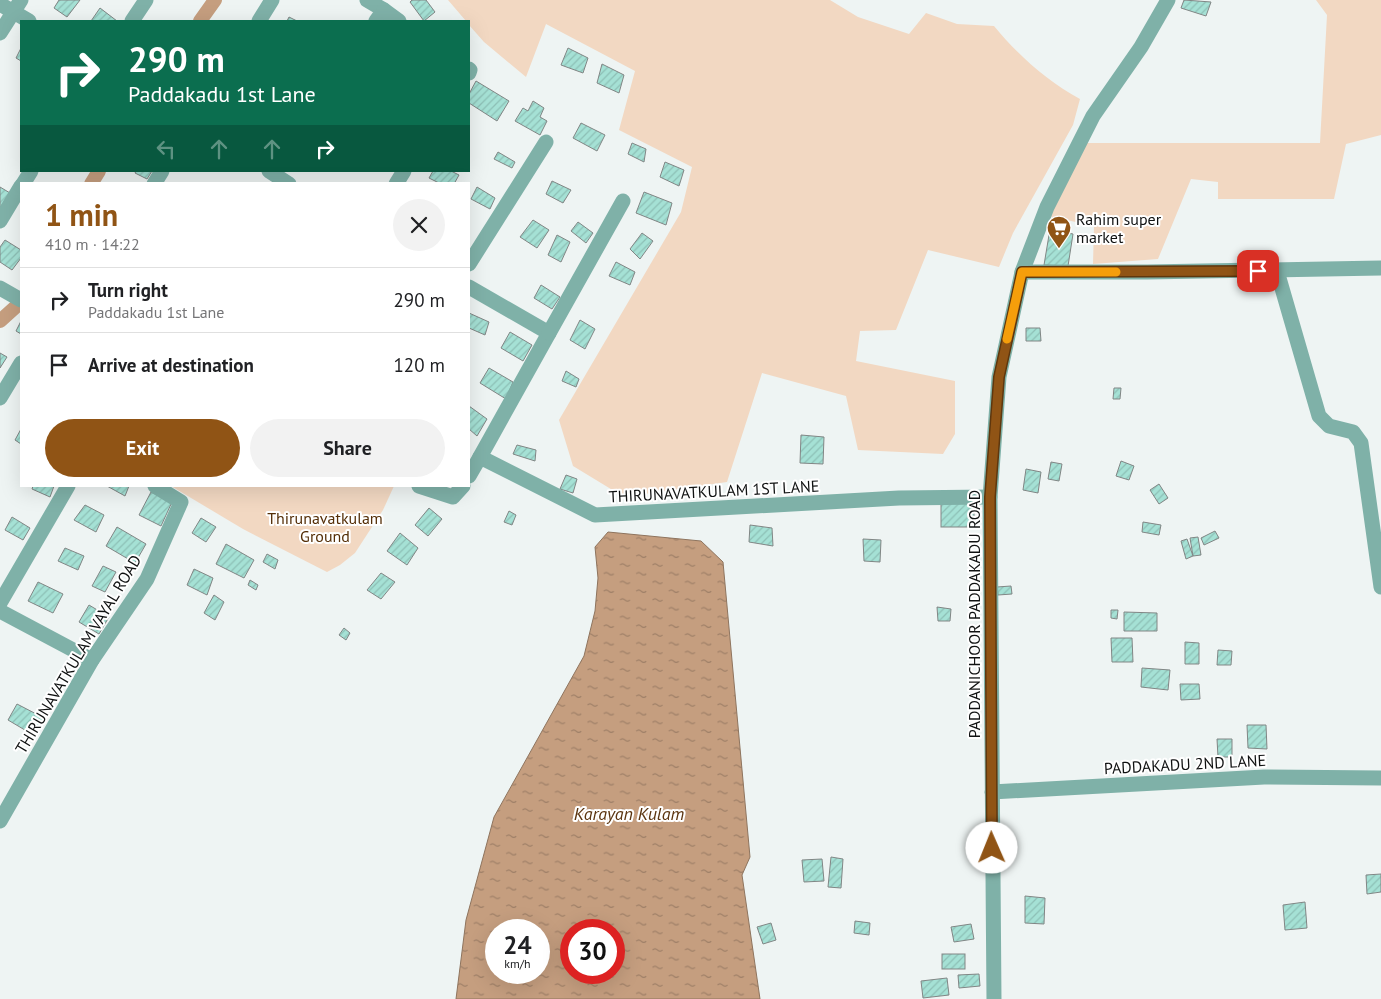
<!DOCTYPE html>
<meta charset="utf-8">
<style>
:root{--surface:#fff;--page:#f2f2f2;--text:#202124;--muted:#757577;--line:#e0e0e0;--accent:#905415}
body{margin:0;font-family:"PT Sans",sans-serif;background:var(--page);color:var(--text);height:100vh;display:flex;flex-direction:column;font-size:19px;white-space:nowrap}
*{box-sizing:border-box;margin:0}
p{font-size:16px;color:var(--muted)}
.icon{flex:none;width:28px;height:28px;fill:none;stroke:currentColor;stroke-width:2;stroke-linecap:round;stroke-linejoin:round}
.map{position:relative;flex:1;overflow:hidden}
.details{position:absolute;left:20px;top:182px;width:450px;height:305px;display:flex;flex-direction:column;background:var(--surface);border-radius:0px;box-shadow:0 5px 20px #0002}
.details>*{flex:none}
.banner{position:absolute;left:20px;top:20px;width:450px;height:152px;border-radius:0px;box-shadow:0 5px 20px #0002;background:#0b6e4f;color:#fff;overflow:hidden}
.speed{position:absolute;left:485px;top:919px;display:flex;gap:10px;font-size:25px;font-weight:700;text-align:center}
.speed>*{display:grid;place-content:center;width:65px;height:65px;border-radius:50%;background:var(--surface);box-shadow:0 5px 20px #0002;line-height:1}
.speed small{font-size:12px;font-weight:400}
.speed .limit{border:8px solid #d22;background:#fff;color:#111}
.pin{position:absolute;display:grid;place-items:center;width:42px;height:42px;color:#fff;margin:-21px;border-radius:10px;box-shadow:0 2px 8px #0006}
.me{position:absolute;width:55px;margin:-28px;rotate:359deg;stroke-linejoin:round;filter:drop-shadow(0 0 4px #0008)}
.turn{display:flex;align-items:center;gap:18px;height:105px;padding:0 25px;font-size:22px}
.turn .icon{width:65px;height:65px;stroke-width:2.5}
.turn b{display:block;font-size:35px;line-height:42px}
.lanes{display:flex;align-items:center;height:48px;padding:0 25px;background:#0003;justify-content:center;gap:25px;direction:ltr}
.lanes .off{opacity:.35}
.round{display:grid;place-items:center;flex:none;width:52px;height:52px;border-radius:26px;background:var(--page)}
.headline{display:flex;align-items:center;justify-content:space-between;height:85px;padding:0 25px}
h1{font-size:30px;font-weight:700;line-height:38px;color:var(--accent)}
.primary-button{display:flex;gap:10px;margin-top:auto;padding:10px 25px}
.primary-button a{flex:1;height:58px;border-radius:30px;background:var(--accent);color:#fff;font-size:20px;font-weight:700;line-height:58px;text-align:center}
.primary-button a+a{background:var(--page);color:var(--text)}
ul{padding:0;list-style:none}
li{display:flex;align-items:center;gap:15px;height:65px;padding:0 25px;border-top:1px solid var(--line)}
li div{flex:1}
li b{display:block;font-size:19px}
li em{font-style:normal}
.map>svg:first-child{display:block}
</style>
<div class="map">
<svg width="1381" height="999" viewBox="0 0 1381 999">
<defs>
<pattern id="water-ripples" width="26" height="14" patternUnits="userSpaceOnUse" patternTransform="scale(1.25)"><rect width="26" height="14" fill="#c59e7f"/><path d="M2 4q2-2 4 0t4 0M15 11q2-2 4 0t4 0" fill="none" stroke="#9e7f67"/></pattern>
<pattern id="building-hatch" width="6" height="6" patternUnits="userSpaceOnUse" patternTransform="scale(1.25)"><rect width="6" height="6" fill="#a5e1d5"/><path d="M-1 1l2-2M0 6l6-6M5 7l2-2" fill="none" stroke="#8dc0b6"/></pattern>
</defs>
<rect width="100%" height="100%" fill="#eef4f3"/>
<g fill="#f2d8c2">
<path d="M 448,0 L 830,0 L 858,17 L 909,34 L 926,13 L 957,24 L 994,26 C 1018,55 1047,81 1080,99 L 1073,125 L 1013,233 L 999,267 L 928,250 L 896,330 L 860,331 L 856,361 L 955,381 L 955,434 L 943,454 L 858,450 L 846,396 L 762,373 L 727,482 L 624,497 L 573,466 L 559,420 L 681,212 L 692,167 L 619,130 L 635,71 L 546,24 L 526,77 L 484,42 L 469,25 L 469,21 L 466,21 Z"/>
<polygon points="1316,0 1381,0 1381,135 1346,144 1334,199 1218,199 1218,182 1191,179 1158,259 1093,264 1094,226 1048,216 1082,143 1320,143 1327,15"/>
<polygon points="171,486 394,486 383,510 355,553 340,565 327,572 243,529"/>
</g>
<path fill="url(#water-ripples)" stroke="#8e745e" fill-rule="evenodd" d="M 608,532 L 701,541 L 723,562 L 750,857 L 742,875 L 760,999 L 456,999 L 466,920 L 494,817 L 584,656 L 595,611 L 598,578 L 595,547 ZM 496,930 L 539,930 L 539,972 L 496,972 ZM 571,930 L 614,930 L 614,972 L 571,972 Z"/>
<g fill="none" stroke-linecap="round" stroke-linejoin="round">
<g stroke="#c59e7f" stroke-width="14">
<polyline points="200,21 215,0"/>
<polyline points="91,184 99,171"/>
<polyline points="0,321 21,302"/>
</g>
</g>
<g fill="url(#building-hatch)" stroke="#818685">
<polygon points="59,0 80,0 67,17 54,8"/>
<polygon points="412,0 426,0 435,12 424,21 410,2"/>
<polygon points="1184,0 1211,2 1206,16 1181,8"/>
<polygon points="100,8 117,21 91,21"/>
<polygon points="289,17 297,21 287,21"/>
<polygon points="21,48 21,61 16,58"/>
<polygon points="568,48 588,58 583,73 561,65"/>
<polygon points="602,64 624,75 619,93 597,83"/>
<polygon points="476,81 509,101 497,121 469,103 469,94"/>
<polygon points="533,101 544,108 540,117 547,121 540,135 515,121 523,108 528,111"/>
<polygon points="581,123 605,135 597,151 573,138"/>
<polygon points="632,143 646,149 644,162 628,154"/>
<polygon points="498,152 515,162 512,168 494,159"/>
<polygon points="665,162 684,170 679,186 660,177"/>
<polygon points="136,171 152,171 147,179 135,173"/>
<polygon points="433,171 451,171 459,175 454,184 441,184 429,178"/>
<polygon points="552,181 571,190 563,203 546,194"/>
<polygon points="0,187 10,193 0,208"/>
<polygon points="477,187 495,198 490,209 471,199"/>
<polygon points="644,192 672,203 666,225 636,213"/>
<polygon points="533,220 549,230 537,248 520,237"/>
<polygon points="578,222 593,233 586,243 571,231"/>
<polygon points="1050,229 1073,234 1068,266 1044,265"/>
<polygon points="642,233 653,241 640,259 630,249"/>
<polygon points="557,235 570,242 561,262 548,255"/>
<polygon points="5,240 21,250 21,258 12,270 0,262 0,247"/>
<polygon points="616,262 635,272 630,285 609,276"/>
<polygon points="541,285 560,297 552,309 534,298"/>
<polygon points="469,313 489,322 485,335 469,328"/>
<polygon points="580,320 595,329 585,349 570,340"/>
<polygon points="21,321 21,334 16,331"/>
<polygon points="1026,328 1040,328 1041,341 1026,341"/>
<polygon points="510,332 532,345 523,361 501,348"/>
<polygon points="0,353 7,357 0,368"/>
<polygon points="489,368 513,382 506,399 480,383"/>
<polygon points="566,371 579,379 576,387 562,381"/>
<polygon points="1114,388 1121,388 1120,399 1113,399"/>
<polygon points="469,406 487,419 477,436 469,429"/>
<polygon points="21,429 21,444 15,440"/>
<polygon points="801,435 824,437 823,464 800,463"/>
<polygon points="517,445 536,450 535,461 513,454"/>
<polygon points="1121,461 1134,466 1129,480 1116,476"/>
<polygon points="1051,462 1062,464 1059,481 1048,479"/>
<polygon points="1026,469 1041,472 1038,493 1023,490"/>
<polygon points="566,475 577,479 573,493 560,489"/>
<polygon points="1159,484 1168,498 1159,504 1150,490"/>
<polygon points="33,486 54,486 50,497 32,489"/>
<polygon points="107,486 129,486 125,496"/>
<polygon points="151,492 172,502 161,526 139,515"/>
<rect x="941" y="503" width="33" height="24"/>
<polygon points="85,505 104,515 96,532 74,520"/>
<polygon points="429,508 442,519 428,536 415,525"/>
<polygon points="509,511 516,515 512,525 504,522"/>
<polygon points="12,517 30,528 23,540 5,530"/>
<polygon points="201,518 216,527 206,542 192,533"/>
<polygon points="1143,522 1161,525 1159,535 1142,532"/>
<polygon points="750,525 772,528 773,546 749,542"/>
<polygon points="117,527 146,544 135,563 106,546"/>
<polygon points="1215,531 1219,538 1204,545 1201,538"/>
<polygon points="400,533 418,548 407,565 387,551"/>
<polygon points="1198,537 1201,555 1193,556 1190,538"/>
<polygon points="863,539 881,540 880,562 864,561"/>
<polygon points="1187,539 1193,556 1186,559 1181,541"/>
<polygon points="226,544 254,560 244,578 216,564"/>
<polygon points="65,548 84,556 78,570 58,561"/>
<polygon points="267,554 278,560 275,569 263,562"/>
<polygon points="103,566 116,572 105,592 92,586"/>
<polygon points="194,569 213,578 207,595 187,585"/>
<polygon points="381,573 395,582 381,599 367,590"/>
<polygon points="250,580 258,585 256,590 248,585"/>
<polygon points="38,582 63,594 53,613 28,601"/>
<polygon points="1011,586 1012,594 998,595 997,587"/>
<polygon points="214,595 224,602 215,620 204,613"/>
<polygon points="89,605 109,617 99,634 79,622"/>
<polygon points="937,607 951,609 950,621 938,621"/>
<polygon points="1111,610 1118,610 1117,619 1111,618"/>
<polygon points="1124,612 1157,613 1157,631 1124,631"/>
<polygon points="344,628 350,633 346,640 339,635"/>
<polygon points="1111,638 1132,638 1133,662 1112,662"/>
<polygon points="1185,642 1199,643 1199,664 1185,664"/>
<polygon points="1218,650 1232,651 1231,665 1217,665"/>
<polygon points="1142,668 1170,670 1168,690 1141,687"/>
<polygon points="1180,684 1199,684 1200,699 1181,700"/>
<polygon points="17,704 44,718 35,736 8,720"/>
<polygon points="1247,725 1266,725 1267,749 1248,748"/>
<polygon points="1217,739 1232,739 1232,757 1218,757"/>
<polygon points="831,857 843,859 841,888 828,887"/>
<polygon points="822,859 824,881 804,882 802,860"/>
<polygon points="1381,874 1381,892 1367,894 1366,875"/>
<polygon points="1025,896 1045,898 1044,924 1025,923"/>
<polygon points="1305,902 1307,928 1285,930 1283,905"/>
<polygon points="855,921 870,923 869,935 854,933"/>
<polygon points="771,923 776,940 763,944 757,927"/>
<polygon points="971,924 974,939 954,942 951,927"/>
<rect x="942" y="954" width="23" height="15"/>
<polygon points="979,974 980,986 959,988 958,975"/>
<polygon points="947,978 949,995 923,998 921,981"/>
</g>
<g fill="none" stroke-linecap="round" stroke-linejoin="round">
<g stroke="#7fb1a8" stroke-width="15">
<polyline points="367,0 384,10 376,21"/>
<polyline points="0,4 29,21"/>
<polyline points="384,10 399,21"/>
<polyline points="132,21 146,0"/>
<polyline points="259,21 272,0"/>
<polyline points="0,33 21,0"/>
<polyline points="469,69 470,70 469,73"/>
<polyline points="269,171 289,184"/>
<polyline points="23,184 31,171"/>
<polyline points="154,184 162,171"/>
<polyline points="396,184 404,171"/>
<polyline points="0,221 21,186"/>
<polyline points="469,264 546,142"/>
<polyline points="1277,271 1319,416 1329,426 1353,432 1361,443 1381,587"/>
<polyline points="1022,272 1147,272 1381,268"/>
<polyline points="469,287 549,333 480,457 595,515 899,498 990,497"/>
<polyline points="0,288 21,300"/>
<polyline points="549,333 623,201"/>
<polyline points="0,398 21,363"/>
<polyline points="469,476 480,457"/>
<polyline points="419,486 453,497 463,486"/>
<polyline points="0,603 68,486"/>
<polyline points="0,611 92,660"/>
<polyline points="992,792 1264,777 1381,778"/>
<polyline points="0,821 92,660 147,579 181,502 155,486"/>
<polyline points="994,999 990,497 999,377 1022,272 1047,207 1093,116 1141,47 1168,0"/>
</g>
</g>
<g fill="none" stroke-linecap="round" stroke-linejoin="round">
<defs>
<polyline id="route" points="992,848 990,497 999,377 1022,272 1258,271"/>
</defs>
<use href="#route" stroke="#5e370e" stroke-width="12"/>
<use href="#route" stroke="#905415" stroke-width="9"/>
<polyline stroke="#f59e0b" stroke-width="9" points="1007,339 1022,272 1116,272"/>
</g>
<defs>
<symbol id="supermarket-pin" viewBox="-11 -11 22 30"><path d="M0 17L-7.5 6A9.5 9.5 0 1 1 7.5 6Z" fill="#905415" stroke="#fff"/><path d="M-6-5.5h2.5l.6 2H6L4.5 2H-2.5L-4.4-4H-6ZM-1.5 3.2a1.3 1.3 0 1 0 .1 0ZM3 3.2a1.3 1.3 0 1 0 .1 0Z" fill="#fff"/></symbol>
</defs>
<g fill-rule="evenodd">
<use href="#supermarket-pin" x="1045" y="214" width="28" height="38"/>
</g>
<g text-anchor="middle" stroke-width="4" stroke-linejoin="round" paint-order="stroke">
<g font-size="16" fill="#0f1111" stroke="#fff" text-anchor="start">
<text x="1076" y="225">Rahim super<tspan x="1076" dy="18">market</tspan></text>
</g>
<g font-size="16" fill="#0f1111" stroke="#fff">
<text transform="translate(714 491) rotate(-3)" y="6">THIRUNAVATKULAM 1ST LANE</text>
<text transform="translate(974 614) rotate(-90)" y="6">PADDANICHOOR PADDAKADU ROAD</text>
<text transform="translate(78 654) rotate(-59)" y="6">THIRUNAVATKULAM VAYAL ROAD</text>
<text transform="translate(1185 764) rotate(-3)" y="6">PADDAKADU 2ND LANE</text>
</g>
<g font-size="16" fill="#542e07" stroke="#fff">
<text x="325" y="524">Thirunavatkulam<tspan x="325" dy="18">Ground</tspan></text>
</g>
<g font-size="18" font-style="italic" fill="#5b340f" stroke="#fff">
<text x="629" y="820">Karayan Kulam</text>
</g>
</g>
</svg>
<div class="speed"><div>24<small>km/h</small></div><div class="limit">30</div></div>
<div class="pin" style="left:1258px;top:271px;background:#d93025"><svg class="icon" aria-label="arrive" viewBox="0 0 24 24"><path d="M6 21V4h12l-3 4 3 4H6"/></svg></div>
<svg class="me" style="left:992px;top:848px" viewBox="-20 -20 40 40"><circle r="19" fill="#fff"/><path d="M0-13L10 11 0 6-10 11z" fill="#905415"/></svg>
<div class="banner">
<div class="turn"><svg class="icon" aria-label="right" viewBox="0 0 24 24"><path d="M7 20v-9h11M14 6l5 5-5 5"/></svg><div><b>290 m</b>Paddakadu 1st Lane</div></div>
<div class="lanes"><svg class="icon off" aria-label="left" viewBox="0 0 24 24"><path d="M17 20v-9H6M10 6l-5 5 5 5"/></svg><svg class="icon off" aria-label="ahead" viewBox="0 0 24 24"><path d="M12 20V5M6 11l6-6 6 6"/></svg><svg class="icon off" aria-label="ahead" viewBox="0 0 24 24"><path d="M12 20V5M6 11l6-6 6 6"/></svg><svg class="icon" aria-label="right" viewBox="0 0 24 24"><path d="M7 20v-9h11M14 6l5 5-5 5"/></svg></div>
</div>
<section class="details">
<div class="headline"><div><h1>1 min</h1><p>410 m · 14:22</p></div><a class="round"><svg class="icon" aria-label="close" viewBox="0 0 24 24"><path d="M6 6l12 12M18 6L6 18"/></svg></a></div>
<ul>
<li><svg class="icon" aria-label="right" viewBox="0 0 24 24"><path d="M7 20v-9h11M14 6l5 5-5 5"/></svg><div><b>Turn right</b><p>Paddakadu 1st Lane</p></div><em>290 m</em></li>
<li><svg class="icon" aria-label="arrive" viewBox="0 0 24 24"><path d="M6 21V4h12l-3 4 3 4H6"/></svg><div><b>Arrive at destination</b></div><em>120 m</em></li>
</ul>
<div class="primary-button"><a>Exit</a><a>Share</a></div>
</section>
</div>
